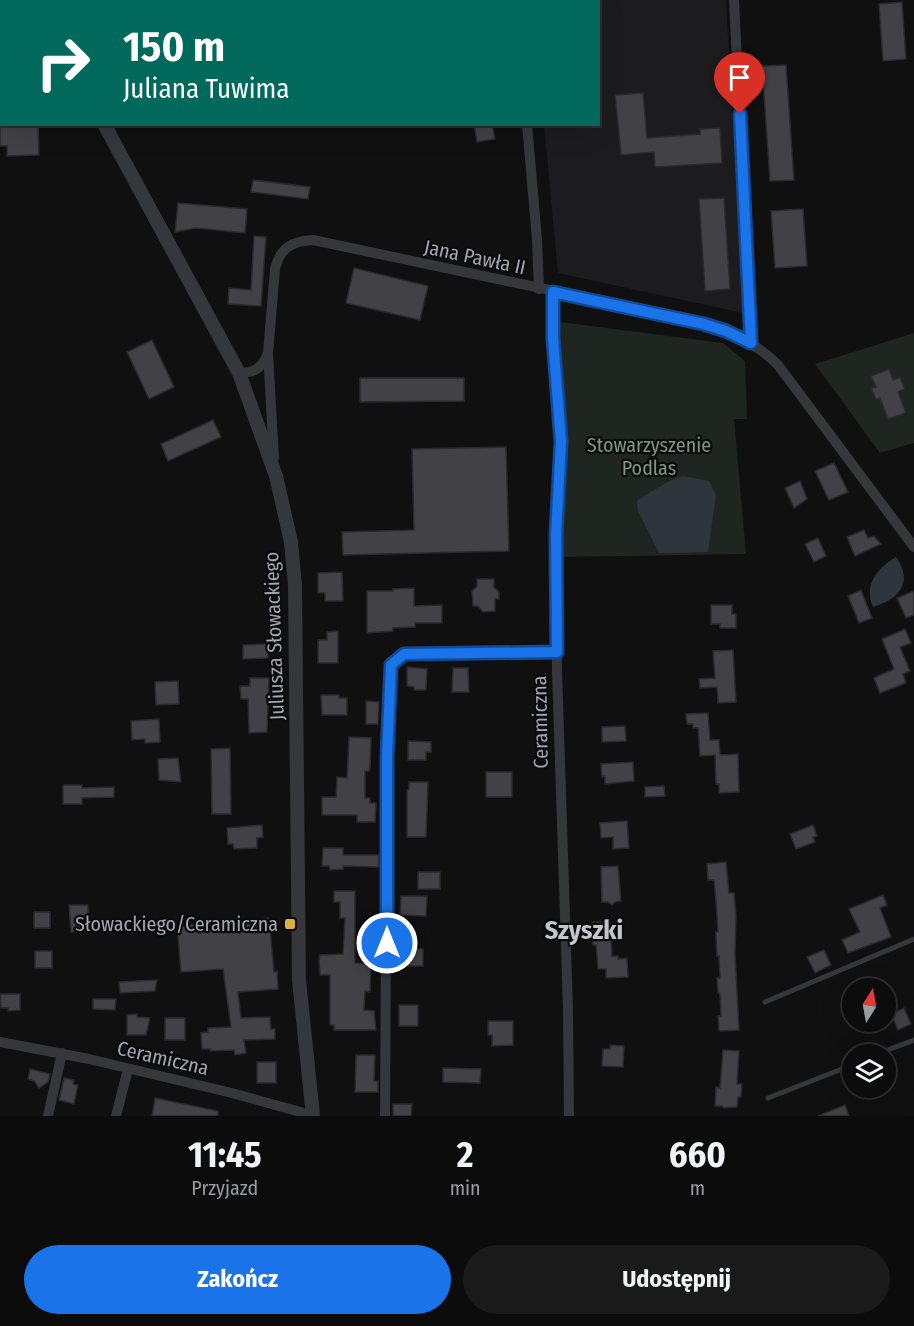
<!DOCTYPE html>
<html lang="pl">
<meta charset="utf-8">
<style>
:root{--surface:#0c0c0d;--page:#1a1a1b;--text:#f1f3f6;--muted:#9a9b9d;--line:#2c2c2e;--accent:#1a73e8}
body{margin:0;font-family:"Fira Sans Condensed",sans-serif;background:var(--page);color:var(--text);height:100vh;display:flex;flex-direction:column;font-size:22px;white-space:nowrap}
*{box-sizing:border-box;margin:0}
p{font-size:20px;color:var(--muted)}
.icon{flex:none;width:33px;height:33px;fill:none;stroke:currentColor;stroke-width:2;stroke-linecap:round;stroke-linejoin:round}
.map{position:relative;height:1116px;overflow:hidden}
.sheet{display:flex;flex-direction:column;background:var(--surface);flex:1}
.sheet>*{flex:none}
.top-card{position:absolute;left:0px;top:0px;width:600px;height:126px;box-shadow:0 6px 24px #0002,0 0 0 2px var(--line);background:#00695c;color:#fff;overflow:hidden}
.needle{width:39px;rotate:11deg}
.controls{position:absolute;left:842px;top:978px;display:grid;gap:12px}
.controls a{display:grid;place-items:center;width:54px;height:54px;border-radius:50%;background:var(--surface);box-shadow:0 6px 24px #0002,0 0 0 2px var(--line);font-size:30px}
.pin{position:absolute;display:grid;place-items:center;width:51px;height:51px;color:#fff;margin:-62px -26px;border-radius:50% 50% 50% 0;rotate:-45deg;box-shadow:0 0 6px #0007}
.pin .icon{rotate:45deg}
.me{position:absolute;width:66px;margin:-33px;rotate:0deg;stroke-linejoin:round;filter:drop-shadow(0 0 4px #0008)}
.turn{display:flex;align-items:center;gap:21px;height:126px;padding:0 24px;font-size:27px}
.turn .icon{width:78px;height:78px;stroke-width:2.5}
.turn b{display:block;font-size:42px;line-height:51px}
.eta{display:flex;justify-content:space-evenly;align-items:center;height:102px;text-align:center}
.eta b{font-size:36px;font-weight:700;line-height:42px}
.action{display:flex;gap:12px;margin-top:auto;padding:12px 24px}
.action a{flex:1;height:69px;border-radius:36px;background:var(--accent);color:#fff;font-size:24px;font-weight:700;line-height:69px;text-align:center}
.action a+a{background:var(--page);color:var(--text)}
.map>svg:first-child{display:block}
</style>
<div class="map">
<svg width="914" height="1116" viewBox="0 0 914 1116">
<rect width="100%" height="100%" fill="#101011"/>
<polygon fill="#1c1c1e" points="532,0 726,0 743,313 558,273 544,125 598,124 598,2"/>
<g fill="#1f2520">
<polygon points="560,322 723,343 745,361 747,419 734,419 746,554 562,557"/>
<polygon points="914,333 914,443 880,453 815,364"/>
</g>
<g fill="#2f353c">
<path d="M 683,476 L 709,481 L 716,495 L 708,552 L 659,553 L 638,511 L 637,501 C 643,496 675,477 683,476 Z"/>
<path d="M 896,557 C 914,583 899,599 873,607 C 863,584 878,568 896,557 Z"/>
</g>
<g fill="#424246" stroke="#2a2a2d" stroke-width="1.5">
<polygon points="902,2 906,59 883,61 879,4"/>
<polygon points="786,65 794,180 770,181 762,66"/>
<polygon points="643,93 647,138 700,134 700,129 720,128 722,163 655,167 654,152 621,155 615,95"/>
<polygon points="0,124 38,126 39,155 7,156 7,146 0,146"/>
<polygon points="474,124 492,124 495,139 477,142"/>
<polygon points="253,180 310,187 308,199 251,192"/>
<polygon points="724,198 730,289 705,291 699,199"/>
<polygon points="178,203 247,209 245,233 196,228 175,232"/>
<polygon points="803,209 807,266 775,268 771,211"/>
<polygon points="254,236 266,237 261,306 228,304 229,288 251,290"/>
<polygon points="354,268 428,286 420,320 346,303"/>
<polygon points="152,340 174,387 149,399 127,352"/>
<polygon points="889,369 893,380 900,377 905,389 898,392 906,413 888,419 880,398 876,400 871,388 876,387 871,376"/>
<polygon points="360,378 464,378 464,401 360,402"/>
<polygon points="213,420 221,437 168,461 161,444"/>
<polygon points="506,447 509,551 343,555 342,532 414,530 412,449"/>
<polygon points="834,463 848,492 829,500 815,471"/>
<polygon points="800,481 807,499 794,508 785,488"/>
<polygon points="864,530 868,538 874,536 881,544 855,556 847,537"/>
<polygon points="818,538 826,556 814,562 805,544"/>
<polygon points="342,572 343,601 325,601 325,593 318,593 318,573"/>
<polygon points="477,579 494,579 494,587 499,592 499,599 495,599 495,611 483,612 478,606 473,606 472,591 477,586"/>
<polygon points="414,588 414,606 442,605 442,623 415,623 415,627 393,628 393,631 367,633 367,591 393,591 393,589"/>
<polygon points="861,590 872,618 859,623 848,596"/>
<polygon points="914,591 914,615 906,618 897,598"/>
<polygon points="711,605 732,605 732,614 736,614 736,628 720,628 720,624 711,624"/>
<polygon points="905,629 911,643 900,647 910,671 903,674 906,683 880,693 874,678 894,669 882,639"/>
<polygon points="338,631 338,663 318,663 318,640 327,640 327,632"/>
<polygon points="268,644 268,658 243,659 243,645"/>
<polygon points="733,650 736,702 718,703 717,687 700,688 699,679 715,678 713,651"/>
<polygon points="407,667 427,669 426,690 414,690 414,687 407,686"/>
<polygon points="453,668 468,668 469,692 452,692"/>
<polygon points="250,678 269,678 267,732 249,733 248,699 241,699 240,686 250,686"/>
<polygon points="178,681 179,704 156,705 155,682"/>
<polygon points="321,695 339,695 339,698 347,698 347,715 322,715"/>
<polygon points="366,701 379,702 378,724 366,724"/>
<polygon points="708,713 710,740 719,740 720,755 738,754 739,792 719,793 719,784 716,784 715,755 700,756 698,728 693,728 693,724 687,724 686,714"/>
<polygon points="159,719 160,742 145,743 145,739 132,740 131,721"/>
<polygon points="625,726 626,741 602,742 602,727"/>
<polygon points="349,737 371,738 370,768 369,771 365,771 365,798 370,798 370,803 376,803 375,822 357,822 357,815 322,815 322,797 336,797 337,777 347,778"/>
<polygon points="408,741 431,742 431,752 426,752 426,760 408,760"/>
<polygon points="230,748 231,814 212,814 211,749"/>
<polygon points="178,758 181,782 159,780 158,759"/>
<polygon points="633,762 634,781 605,784 605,776 602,777 601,764"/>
<rect x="486" y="772" width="26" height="25"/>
<polygon points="409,782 428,782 426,837 407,837 407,790 409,789"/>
<polygon points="63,785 82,785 82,788 114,787 114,797 82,798 82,804 63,804"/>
<polygon points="664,786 665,796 645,797 645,787"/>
<polygon points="627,821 629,848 613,849 613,837 601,838 600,823"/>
<polygon points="262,825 263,837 257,838 257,848 234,849 233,844 228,844 227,828"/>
<polygon points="813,825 817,836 813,837 815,842 796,849 790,834"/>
<polygon points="323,848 343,848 343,855 379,855 379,867 343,866 343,869 330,870 329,866 322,866"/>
<polygon points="726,862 729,893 734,893 736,916 735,954 739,1030 719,1031 718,1016 721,1016 720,993 718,993 717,978 720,978 719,956 717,956 716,939 716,932 718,932 716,901 714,880 708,880 707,864"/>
<polygon points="618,866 621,901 615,902 612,905 608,902 602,902 601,867"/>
<rect x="418" y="872" width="22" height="17"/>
<polygon points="334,891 355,891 355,963 371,963 370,992 365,991 364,1010 374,1011 376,1030 334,1030 334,1025 330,1025 330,975 320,975 319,961 320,955 343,954 345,918 340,918 340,902 334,902"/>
<polygon points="883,895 887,905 880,908 891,937 848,953 842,940 860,932 849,909"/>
<polygon points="401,896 427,896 426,916 400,915"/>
<polygon points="69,905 88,905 89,931 71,932"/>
<rect x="34" y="912" width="16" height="16"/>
<polygon points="269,918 274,972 277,971 278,989 238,992 241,1018 270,1017 271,1029 275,1029 275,1039 244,1040 246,1053 235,1055 234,1050 210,1051 210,1049 202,1049 201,1033 208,1032 208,1028 231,1027 223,969 181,972 177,926"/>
<polygon points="592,922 611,922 611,930 616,933 611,937 612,956 618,956 618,959 627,958 628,977 606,978 606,969 598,969 596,945 593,945"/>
<polygon points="404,948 423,949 423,966 404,966"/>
<polygon points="824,950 831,965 815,973 807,957"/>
<rect x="35" y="951" width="17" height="17"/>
<polygon points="157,980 155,991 120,993 119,982"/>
<polygon points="0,994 20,994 20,1010 8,1011 8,1008 1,1008"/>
<polygon points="93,999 116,999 115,1010 93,1009"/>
<rect x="399" y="1005" width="19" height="21"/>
<polygon points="904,1008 911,1024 898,1030 891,1014"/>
<polygon points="137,1014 137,1017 150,1018 146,1035 127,1035 127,1015"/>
<rect x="165" y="1018" width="20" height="22"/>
<polygon points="488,1021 513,1021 513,1045 492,1046 492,1035 488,1035"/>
<polygon points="610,1045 624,1046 623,1067 602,1066 603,1049 610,1049"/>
<polygon points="723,1050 739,1051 737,1084 742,1084 741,1097 738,1097 737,1107 724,1108 722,1106 715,1106 716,1087 720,1088"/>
<polygon points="356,1055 375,1055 374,1081 378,1081 378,1092 355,1092"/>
<rect x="257" y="1062" width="19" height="21"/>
<polygon points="443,1068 481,1069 480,1083 443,1082"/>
<polygon points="30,1069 50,1074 48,1082 39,1088 34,1081 28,1079"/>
<polygon points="64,1078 74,1080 73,1084 78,1085 74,1104 59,1100"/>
<polygon points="155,1098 218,1111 218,1116 152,1116"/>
<polygon points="393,1104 412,1104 411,1116 393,1116"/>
<polygon points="845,1105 849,1116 818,1116"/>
</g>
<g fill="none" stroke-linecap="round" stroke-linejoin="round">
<g stroke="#36373a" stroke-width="5">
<polyline points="765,1002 914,939"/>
<polyline points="877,1054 914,1040"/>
<polyline points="768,1098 852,1065"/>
</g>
<g stroke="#36373a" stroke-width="10">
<polyline points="516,0 517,2"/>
<polyline points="734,0 751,343"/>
<polyline points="527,124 537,240 539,289"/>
<polyline points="553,292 553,338 561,442 556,535 557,670 568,1009 569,1116"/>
<path d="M 239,373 C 255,373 262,368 268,353"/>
<path d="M 274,458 L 268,353 L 275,269 C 280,248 292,241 313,240 L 673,316 C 711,326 750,336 778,365 L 914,547"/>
<polyline points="0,1042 89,1059 232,1093 315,1116"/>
<polyline points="48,1116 62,1053"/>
<polyline points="116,1116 128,1069"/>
<polyline points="385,1116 387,756 391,665 404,655 557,652"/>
</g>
<g stroke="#36373a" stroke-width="14">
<polyline points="44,0 45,2"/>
<polyline points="104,124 239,373 276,476 291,542 295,586 299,980 313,1116"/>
</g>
</g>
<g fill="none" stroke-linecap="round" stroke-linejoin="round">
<defs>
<polyline id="route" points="387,943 387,756 391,665 404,654 557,652 556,534 561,442 553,338 553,292 704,324 726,331 751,343 740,114"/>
</defs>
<use href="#route" stroke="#114b97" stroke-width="15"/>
<use href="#route" stroke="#1a73e8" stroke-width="10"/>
</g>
<rect fill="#daae3f" stroke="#0b0b0c" stroke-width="2" x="284" y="918" width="12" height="12" rx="3"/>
<g text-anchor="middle" stroke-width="4.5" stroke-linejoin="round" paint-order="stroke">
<g font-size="20" fill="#a3a6b0" stroke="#0b0b0c">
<text transform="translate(475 257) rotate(12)" y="7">Jana Pawła II</text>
<text transform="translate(274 636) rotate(-92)" y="7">Juliusza Słowackiego</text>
<text transform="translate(540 722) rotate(-91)" y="7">Ceramiczna</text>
<text transform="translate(163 1058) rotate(13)" y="7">Ceramiczna</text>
</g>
<g font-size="20" fill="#7c997f" stroke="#0b0b0c">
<text x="649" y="452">Stowarzyszenie<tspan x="649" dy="23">Podlas</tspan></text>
</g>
<g font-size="20" fill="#a3a6b0" stroke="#0b0b0c" text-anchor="end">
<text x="278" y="931">Słowackiego/Ceramiczna</text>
</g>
<g font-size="26" font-weight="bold" fill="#c3c5cd" stroke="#0b0b0c">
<text x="584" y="939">Szyszki</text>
</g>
</g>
</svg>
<div class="controls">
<a><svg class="needle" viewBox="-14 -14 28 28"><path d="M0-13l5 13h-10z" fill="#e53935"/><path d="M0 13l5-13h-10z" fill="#9a9b9d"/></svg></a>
<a><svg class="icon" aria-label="layers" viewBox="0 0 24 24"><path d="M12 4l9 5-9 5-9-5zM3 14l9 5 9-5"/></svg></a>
</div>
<div class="pin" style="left:740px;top:114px;background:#d93025"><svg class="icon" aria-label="arrive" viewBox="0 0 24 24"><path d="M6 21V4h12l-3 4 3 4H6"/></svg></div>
<svg class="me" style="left:387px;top:943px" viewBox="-20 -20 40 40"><circle r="17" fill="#1a73e8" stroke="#fff" stroke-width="3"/><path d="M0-11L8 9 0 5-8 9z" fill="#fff"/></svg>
<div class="top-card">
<div class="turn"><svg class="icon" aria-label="right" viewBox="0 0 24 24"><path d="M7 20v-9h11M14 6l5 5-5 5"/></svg><div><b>150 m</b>Juliana Tuwima</div></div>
</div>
</div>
<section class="sheet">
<div class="eta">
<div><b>11:45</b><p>Przyjazd</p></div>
<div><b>2</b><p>min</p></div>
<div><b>660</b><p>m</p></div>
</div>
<div class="action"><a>Zakończ</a><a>Udostępnij</a></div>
</section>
